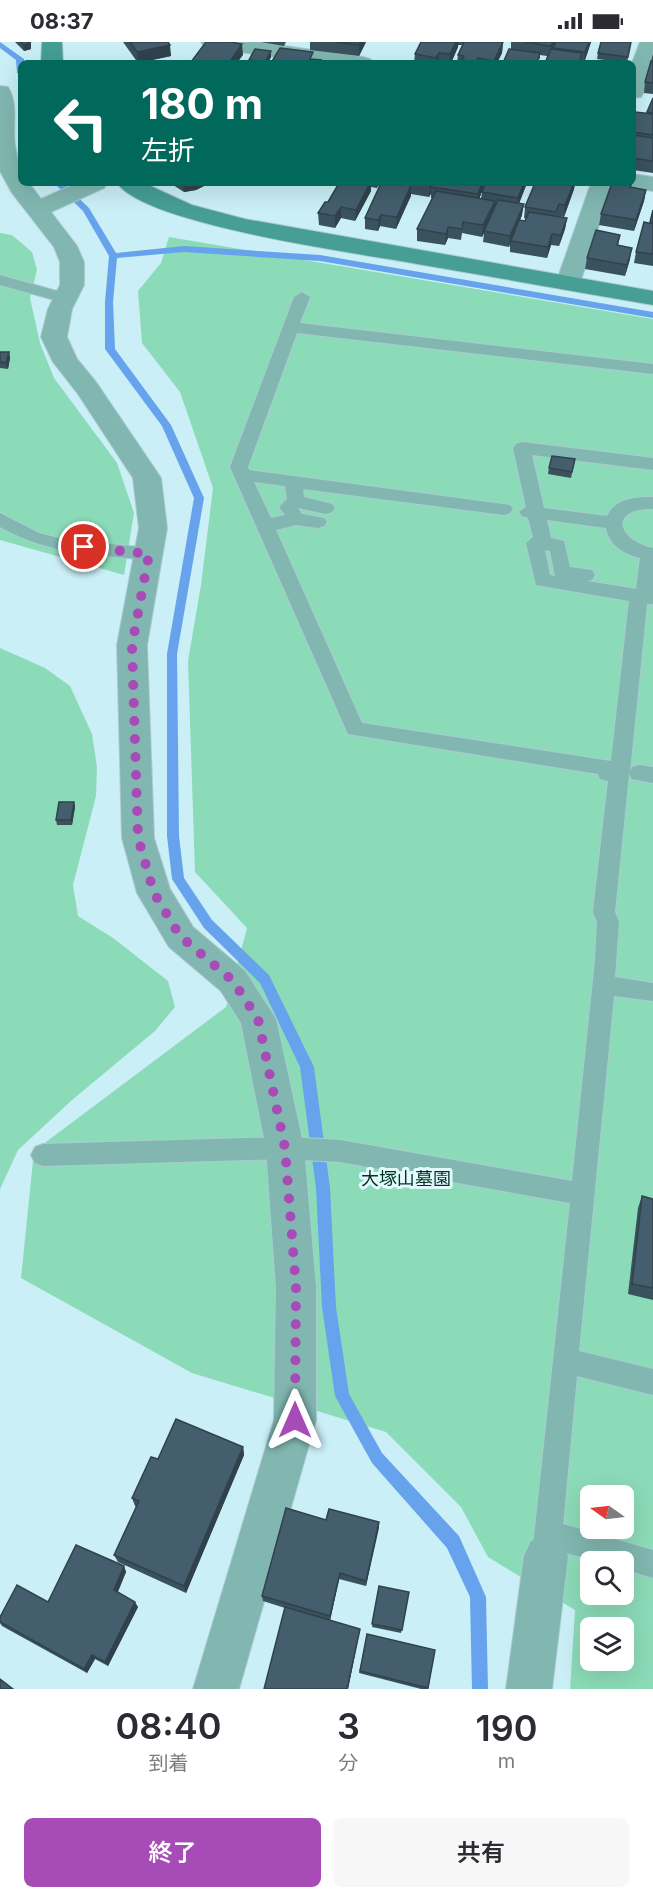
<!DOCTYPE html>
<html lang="ja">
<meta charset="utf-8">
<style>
:root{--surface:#fff;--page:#f7f7f7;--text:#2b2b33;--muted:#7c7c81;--accent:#a74bb6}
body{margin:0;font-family:Inter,"Noto Sans JP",sans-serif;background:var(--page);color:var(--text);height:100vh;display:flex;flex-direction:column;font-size:22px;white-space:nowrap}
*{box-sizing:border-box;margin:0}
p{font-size:20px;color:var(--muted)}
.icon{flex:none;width:33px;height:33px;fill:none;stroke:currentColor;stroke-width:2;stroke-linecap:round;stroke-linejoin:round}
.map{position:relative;height:1647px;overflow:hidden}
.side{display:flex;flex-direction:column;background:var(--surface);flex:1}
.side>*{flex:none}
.top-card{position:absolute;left:18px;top:18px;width:618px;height:126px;border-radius:9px;box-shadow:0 6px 24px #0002;background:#00695c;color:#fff;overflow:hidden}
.needle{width:39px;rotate:284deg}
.tools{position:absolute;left:580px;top:1443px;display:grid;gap:12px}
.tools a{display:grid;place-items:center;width:54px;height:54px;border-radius:9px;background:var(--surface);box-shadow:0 6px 24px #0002;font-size:30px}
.pin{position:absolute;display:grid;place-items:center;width:51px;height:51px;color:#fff;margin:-26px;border:3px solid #fff;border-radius:50%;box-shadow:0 2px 6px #0007}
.me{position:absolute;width:66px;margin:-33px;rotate:0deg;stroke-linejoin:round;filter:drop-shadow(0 0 4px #0008)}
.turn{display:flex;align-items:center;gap:21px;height:126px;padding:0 24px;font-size:27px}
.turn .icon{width:78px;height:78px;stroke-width:2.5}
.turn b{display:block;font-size:42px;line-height:51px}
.eta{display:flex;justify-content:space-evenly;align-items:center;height:102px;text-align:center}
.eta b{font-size:36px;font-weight:600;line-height:42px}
.action{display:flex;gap:12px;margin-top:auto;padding:12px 24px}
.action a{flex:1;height:69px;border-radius:9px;background:var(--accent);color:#fff;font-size:24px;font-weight:600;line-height:69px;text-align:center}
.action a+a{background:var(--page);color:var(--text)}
.status{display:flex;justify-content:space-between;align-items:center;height:42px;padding:0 30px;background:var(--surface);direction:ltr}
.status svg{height:16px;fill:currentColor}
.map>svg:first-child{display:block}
</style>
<div class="status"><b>08:37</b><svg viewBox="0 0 49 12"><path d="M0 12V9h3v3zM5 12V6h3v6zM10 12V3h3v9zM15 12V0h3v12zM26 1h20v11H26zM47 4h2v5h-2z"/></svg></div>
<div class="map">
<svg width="653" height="1647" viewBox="0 0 653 1647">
<rect width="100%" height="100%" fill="#caeff6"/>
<g fill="#8cdbb8" fill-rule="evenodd">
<polygon points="0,191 12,193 32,210 37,228 30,256 40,301 54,336 117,421 134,471 124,533 0,498"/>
<path d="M 169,195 L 653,277 L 653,1647 L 570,1647 L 575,1568 L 488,1515 L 461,1465 L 386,1390 L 192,1331 L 21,1236 L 34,1109 L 226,965 L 247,886 L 195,830 L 188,619 L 201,543 L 213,446 L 180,350 L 142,301 L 138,249 L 161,221 ZM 591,1454 L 624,1454 L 624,1486 L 591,1486 ZM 591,1520 L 624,1520 L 624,1552 L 591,1552 ZM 591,1586 L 624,1586 L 624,1618 L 591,1618 Z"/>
<polygon points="0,606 45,626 70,644 92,692 97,725 96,754 73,843 78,874 113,896 168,939 175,965 155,989 72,1058 18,1108 0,1147"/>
</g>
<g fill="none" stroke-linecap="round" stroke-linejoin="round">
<g fill="#67a3ed" fill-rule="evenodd">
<polygon points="0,0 24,17 24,21 21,21 21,33 17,31 16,18 0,6"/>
<polygon points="54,141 63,141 89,166 116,211 184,204 320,213 653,270 653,276 320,219 184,210 117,216 113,260 115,307 171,383 204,456 177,612 179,794 184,836 212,878 269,933 314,1025 330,1146 336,1265 349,1352 382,1411 459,1494 486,1555 488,1647 472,1647 470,1555 447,1506 372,1421 335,1354 322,1265 316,1146 300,1025 260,941 204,886 172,837 167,794 167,612 194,456 162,384 105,307 105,260 109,214 83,169"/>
</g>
<defs>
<g id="lane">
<polygon points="0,233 71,253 73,256 65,261 0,243"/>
<path d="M 302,250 L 310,255 L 300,281 L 653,322 L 653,332 L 297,291 L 248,425 L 249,428 L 510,463 L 513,467 L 510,471 L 504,473 L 303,447 L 304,455 L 332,462 L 335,466 L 332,470 L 326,472 L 298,466 L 302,472 L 324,476 L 327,480 L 324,484 L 318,486 L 296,483 L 276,488 L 362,681 L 611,719 L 629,559 L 536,543 L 526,501 L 533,495 L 528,476 L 522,474 L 519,470 L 526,465 L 513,406 L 516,402 L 522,400 L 653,416 L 653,428 L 532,413 L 544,466 L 607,474 C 616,456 635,455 653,455 L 653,467 C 609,466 616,498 653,506 L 653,562 L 647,562 L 630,730 L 632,725 L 639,723 L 653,725 L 653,741 L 632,737 L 629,732 L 615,870 L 619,880 L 615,935 L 653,941 L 653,959 L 614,954 L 579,1309 L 653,1327 L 653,1353 L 577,1334 L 563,1482 L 653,1508 L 653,1536 L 624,1527 L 624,1520 L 597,1520 L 560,1509 L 556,1524 L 546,1528 L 536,1524 L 532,1514 L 570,1161 L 340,1120 L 285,1117 L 43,1124 L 35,1121 L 31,1113 L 35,1105 L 43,1102 L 285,1095 L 340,1098 L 572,1139 L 595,919 L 597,880 L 593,870 L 608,739 L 600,737 L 598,732 L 348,692 L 230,425 L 294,255 ZM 254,440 L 285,444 L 287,457 L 279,465 L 285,473 L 271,476 ZM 547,478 L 606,486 C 609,503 624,512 640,516 L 636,547 L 587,539 L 592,538 L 595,533 L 592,528 L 570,525 L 564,499 L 551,496 ZM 545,508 L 550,509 L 555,534 L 550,533 Z"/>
<path d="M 0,471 L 39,491 L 62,497 L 149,506 L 155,508 L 158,512 L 155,516 L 149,518 C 93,512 51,513 0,485 Z"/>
</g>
<g id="street">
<polygon points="201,0 256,0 363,15 370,17 374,21 318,21 211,6 204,4"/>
<path d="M 640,0 L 653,0 C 653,19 652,39 641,55 L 633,56 L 632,21 Z"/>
<path d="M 0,44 L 8,45 C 19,63 12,84 15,103 C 17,116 21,127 21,141 L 29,141 L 41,157 L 77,141 L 107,141 L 104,146 L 51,170 L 77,204 L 84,220 L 84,243 L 72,267 L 67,295 L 77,317 L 96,340 L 161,436 L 167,486 L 147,603 L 154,796 L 170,847 L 193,885 L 245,929 L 276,977 L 304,1106 L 316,1245 L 316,1378 L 239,1647 L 193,1647 L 274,1378 L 276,1245 L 266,1106 L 241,981 L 221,949 L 169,905 L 137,851 L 122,796 L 117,603 L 139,486 L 133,436 L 78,352 L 53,320 L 41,295 L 48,267 L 60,243 L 60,220 L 54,205 L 12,151 L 0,129 Z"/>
<polygon points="633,132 653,135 653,149 625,144 623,141 633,141"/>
<polygon points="591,141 613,141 580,241 577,246 568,248 559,246 556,241"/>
<polygon points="546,1492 561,1499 568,1514 552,1647 506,1647 524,1514 531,1499"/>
</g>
<g id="secondary">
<polygon points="42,0 62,0 63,21 41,21"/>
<path d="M 117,141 L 144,141 L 192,163 L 245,177 L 653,249 L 653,263 C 578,250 504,237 429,224 C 372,213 146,184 117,141 Z"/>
</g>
</defs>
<use href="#lane" stroke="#aacbd1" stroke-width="2"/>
<use href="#street" stroke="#aacbd1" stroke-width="2"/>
<use href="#secondary" stroke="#aacbd1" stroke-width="2"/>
<use href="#lane" fill="#81b7b0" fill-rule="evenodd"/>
<use href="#street" fill="#81b7b0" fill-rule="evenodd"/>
<use href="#secondary" fill="#469e95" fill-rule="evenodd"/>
</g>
<g fill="#3a515e">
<polygon points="15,0 31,0 31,7 24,9"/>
<polygon points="123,0 168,0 171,14 138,21"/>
<polygon points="260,0 286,0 284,4"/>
<polygon points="310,0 366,0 359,14 310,8"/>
<polygon points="421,0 503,0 502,11 497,21 457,21 458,13 463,3 458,3 458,5 451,21 414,21 415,12"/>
<polygon points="511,0 591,0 584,21 545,21 547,14 540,13 540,17 511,7"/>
<polygon points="631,0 627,21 597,17 598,11"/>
<polygon points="271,9 271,15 268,21 249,21 249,18"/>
<polygon points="653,12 653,52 644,51 645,40"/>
<polygon points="653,56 653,131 633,128 633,76 647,71"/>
<polygon points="170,141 210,141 196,148 184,150"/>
<polygon points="339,141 380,141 377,146 371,145 371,149 355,179 341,176 335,186 319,183 318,171 328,160"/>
<polygon points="381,141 485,141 479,157 481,157 482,150 486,141 527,141 519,161 522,173 520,178 525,179 526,177 524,176 525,165 535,141 575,141 574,147 564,175 557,174 567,176 565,187 559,204 551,203 547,216 510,210 510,201 509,205 483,200 484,191 482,195 462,191 461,198 448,196 445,203 417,199 417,187 432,156 431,156 431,151 429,155 411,152 396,187 380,184 378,189 365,187 365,176"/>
<polygon points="632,146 646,148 644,159 634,189 599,183 601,172"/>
<polygon points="653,168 653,224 634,221 636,210 650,181"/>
<polygon points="620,193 618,204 630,217 625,234 585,227 587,216"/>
<polygon points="0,310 9,310 10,316 8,327 0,326"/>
<polygon points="575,417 571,436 548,432 549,426"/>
<polygon points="74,760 75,765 72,783 57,783 56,778"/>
<polygon points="642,1154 653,1157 653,1258 628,1252 638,1166"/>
<polygon points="243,1405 244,1413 186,1551 118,1520 114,1513 136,1465 135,1464 132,1456 158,1417"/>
<polygon points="326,1478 379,1480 366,1544 339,1537 330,1578 360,1587 348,1647 264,1647 285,1566 263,1559 262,1554"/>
<polygon points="124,1524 126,1530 118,1550 138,1565 108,1624 95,1617 87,1631 2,1584 0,1581 0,1575 48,1560"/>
<polygon points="379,1544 409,1550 401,1591 372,1585"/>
<polygon points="367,1592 428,1646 428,1647 421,1647 359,1631"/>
</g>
<g fill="#30424c">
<polygon points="31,0 31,7 24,9 23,3"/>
<polygon points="361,0 366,0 359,14 359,3"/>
<polygon points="456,0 459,0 458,5 451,21 450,21 450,12"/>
<polygon points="503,0 502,11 497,21 494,21"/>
<polygon points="553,0 556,0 550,15 551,4"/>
<polygon points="589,0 591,0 584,21 585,10"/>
<polygon points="242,2 243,13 237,21 229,21"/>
<polygon points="170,3 171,14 138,21 137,10"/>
<polygon points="271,9 271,15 268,21 265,21"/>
<polygon points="439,11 438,21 436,21 436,16"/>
<polygon points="183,141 210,141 196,148 184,150"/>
<polygon points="370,141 371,141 371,149 355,179 356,168"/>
<polygon points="431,141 434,141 431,145 431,152 429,155 430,144"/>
<polygon points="482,141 485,141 477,163 478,152"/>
<polygon points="524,141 527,141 517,167 518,156"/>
<polygon points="574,141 575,141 574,147 564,175 565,163"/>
<polygon points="411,143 411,154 396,187 397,175"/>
<polygon points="646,148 644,159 634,189 636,178"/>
<polygon points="495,159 494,171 482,195 483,183"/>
<polygon points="524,162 522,173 509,205 510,194"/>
<polygon points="341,165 341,176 335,186 335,174"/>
<polygon points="381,173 380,184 378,189 378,178"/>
<polygon points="567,176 565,187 559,204 561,193"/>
<polygon points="448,185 448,196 445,203 446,192"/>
<polygon points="552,192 551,203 547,216 548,205"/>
<polygon points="632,206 630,217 625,234 627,223"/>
<polygon points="9,310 10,316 8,327 6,321"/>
<polygon points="74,760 75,765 72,783 71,778"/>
<polygon points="243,1405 244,1413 186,1551 184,1544"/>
<polygon points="379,1480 379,1486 366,1544 366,1539"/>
<polygon points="124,1524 126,1530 116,1553 114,1548"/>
<polygon points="340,1531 339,1537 330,1579 330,1574"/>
<polygon points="135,1560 138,1565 108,1624 105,1620"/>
<polygon points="360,1587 348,1647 347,1647"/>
<polygon points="92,1613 95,1617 87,1631 84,1627"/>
</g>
<g fill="#445e6d" stroke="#30424c" stroke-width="1.5">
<polygon points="20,0 30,0 30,1 23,3"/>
<polygon points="130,0 168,0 170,3 137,10"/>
<polygon points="206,0 230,0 242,2 229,21 191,20"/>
<polygon points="335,0 361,0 359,3"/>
<polygon points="421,0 456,0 450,12 439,11 436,16 415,12"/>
<polygon points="464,0 503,0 494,19 478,16 476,20 462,18 464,14 458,13"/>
<polygon points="524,0 553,0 551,4"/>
<polygon points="556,0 589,0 585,10 553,6"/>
<polygon points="601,0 631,0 628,15 598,11"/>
<polygon points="280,6 313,10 310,17 321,18 319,21 271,21"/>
<polygon points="255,7 271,9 265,20 249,18"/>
<polygon points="509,7 540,11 537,21 503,21"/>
<polygon points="551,7 582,11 579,21 545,21"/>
<polygon points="651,19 653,19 653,41 645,40"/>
<polygon points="653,56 653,71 647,70"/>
<polygon points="635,70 653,72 653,93 633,90 633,76"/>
<polygon points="633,93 653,96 653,119 633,116"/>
<polygon points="339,141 370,141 356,168 341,165 335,174 318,171 325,160 328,160"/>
<polygon points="381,141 401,141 411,143 397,175 381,173 378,178 365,176"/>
<polygon points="411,141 431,141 430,144"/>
<polygon points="432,141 482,141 478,152 431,145"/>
<polygon points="486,141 524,141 518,156 482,150"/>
<polygon points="535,141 574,141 565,163 559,162 556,170 525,165"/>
<polygon points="612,141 632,141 630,145 646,148 636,178 601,172"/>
<polygon points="436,149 495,159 483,183 463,180 462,187 448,185 446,192 417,187"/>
<polygon points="498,158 524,162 510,194 484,189"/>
<polygon points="653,168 653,180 650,180"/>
<polygon points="529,170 567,176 561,193 552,192 548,205 511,199 519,178 525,179"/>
<polygon points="644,180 653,182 653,212 636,210"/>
<polygon points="596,188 620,193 617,203 632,206 627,223 587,216"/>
<polygon points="0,310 9,310 6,321 0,320"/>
<polygon points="552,414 575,417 572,430 549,426"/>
<polygon points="59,760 74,760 71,778 56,778"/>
<polygon points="642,1154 653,1157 653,1246 632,1242"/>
<polygon points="176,1377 243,1405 184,1544 114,1513 139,1459 132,1456 151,1415 158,1417"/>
<polygon points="286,1466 326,1478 329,1467 379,1480 366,1539 340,1531 330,1574 262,1554"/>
<polygon points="76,1503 124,1524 114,1548 135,1560 105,1620 92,1613 84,1627 0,1580 0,1575 17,1543 48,1560"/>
<polygon points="379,1544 409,1550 402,1588 372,1582"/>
<polygon points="285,1565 360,1587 347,1647 264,1647"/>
<polygon points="367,1592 435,1608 428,1646 360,1629"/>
<polygon points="0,1637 13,1647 0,1647"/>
</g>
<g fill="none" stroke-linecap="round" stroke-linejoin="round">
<polyline stroke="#a74bb6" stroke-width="10" stroke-dasharray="0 18" points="84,505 149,512 132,603 138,796 154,851 180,894 233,939 258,977 285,1106 296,1245 295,1378"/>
</g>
<g text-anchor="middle" stroke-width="6" stroke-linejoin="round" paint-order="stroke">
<g font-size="18" fill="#003422" stroke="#e3f9fd">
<text x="406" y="1143">大塚山墓園</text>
</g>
</g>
</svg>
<div class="tools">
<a><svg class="needle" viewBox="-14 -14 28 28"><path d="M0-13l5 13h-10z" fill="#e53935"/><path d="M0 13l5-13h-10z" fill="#7c7c81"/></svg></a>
<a><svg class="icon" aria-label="search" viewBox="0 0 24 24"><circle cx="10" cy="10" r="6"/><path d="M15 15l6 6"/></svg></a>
<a><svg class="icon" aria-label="layers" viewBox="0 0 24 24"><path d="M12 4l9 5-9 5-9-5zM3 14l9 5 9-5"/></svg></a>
</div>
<div class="pin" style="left:84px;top:505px;background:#d93025"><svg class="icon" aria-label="arrive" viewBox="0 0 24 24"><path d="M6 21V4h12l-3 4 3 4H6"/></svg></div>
<svg class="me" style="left:295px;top:1378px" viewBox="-20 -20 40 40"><path d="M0-17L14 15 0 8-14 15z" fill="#a74bb6" stroke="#fff" stroke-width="4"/></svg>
<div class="top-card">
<div class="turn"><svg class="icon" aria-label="left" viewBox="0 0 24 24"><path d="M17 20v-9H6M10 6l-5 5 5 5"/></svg><div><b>180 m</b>左折</div></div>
</div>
</div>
<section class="side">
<div class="eta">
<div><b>08:40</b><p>到着</p></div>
<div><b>3</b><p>分</p></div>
<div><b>190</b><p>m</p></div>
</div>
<div class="action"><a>終了</a><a>共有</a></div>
</section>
